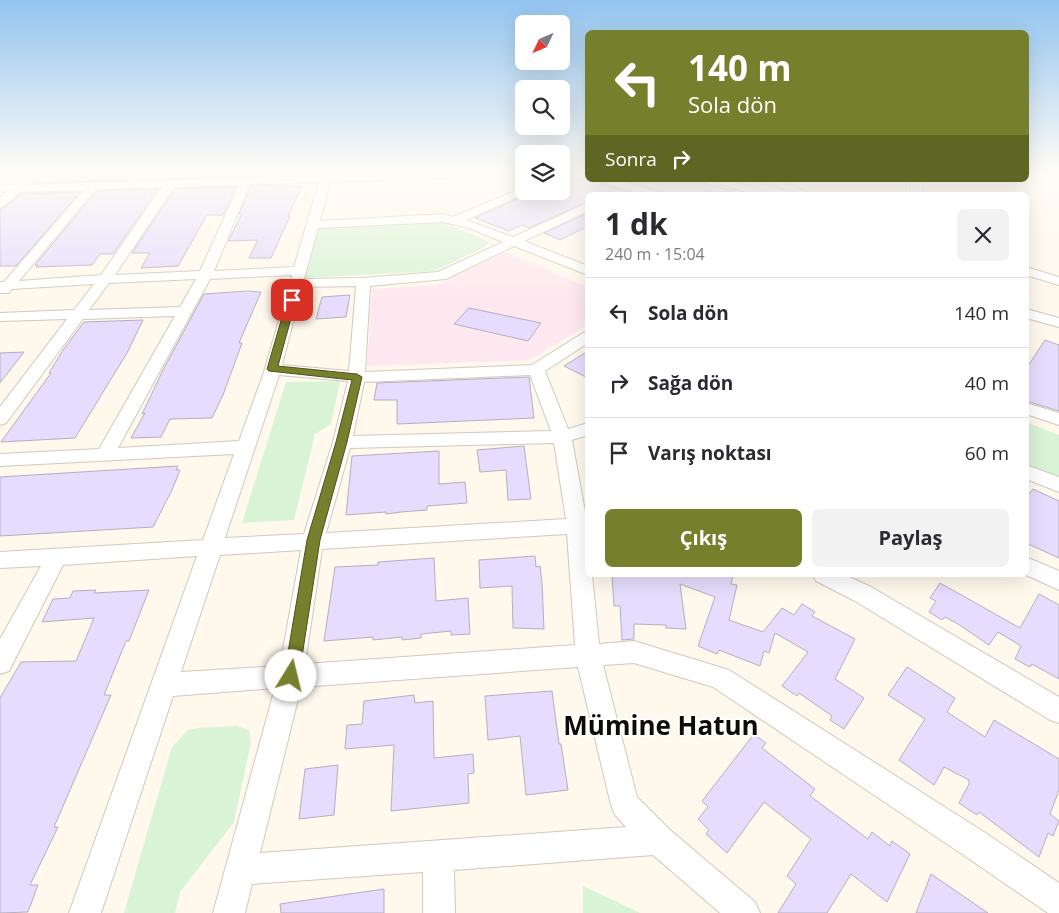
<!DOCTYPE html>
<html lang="tr">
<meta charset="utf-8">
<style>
:root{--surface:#fff;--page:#f2f2f3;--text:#2b2b33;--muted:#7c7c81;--line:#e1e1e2;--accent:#76802c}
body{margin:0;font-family:"Open Sans",sans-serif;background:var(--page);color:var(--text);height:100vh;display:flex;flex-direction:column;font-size:19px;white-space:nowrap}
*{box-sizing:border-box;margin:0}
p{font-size:16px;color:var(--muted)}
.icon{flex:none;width:28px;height:28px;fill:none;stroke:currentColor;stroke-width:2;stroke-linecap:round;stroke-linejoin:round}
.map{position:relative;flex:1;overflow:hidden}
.details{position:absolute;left:585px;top:192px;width:444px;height:385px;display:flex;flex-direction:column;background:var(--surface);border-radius:8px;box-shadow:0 5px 20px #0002}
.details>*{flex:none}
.top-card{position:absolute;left:585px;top:30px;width:444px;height:152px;border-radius:8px;box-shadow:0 5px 20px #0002;background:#76802c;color:#fff;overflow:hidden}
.needle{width:32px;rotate:226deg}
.fabs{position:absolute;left:515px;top:15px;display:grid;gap:10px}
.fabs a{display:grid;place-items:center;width:55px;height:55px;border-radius:8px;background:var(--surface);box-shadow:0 5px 20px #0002;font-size:25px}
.pin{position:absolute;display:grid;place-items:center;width:42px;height:42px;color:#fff;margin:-21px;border-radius:10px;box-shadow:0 2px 8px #0006}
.me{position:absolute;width:55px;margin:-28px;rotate:9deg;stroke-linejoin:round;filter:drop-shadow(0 0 4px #0008)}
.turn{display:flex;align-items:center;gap:18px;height:105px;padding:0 20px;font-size:22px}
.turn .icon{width:65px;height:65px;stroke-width:2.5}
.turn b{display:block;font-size:35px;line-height:42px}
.then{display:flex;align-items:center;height:48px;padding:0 20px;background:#0003;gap:10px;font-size:19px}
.round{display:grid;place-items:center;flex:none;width:52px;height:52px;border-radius:8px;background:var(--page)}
.overview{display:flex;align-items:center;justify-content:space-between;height:85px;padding:0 20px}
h1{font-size:30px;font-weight:700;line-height:38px}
.primary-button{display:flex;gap:10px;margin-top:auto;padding:10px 20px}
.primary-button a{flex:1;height:58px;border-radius:8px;background:var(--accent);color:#fff;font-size:20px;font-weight:700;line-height:58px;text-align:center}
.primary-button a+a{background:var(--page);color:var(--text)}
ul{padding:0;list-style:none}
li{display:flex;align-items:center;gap:15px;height:70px;padding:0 20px;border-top:1px solid var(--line)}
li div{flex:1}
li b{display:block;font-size:19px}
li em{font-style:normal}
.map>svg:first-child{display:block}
</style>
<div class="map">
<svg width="1059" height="913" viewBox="0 0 1059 913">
<rect width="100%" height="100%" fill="#fff8ec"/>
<polygon fill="#fde8ef" points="505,252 587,287 587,325 530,360 367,366 372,289 438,285"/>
<g fill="#d9f3d6">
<polygon points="440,223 452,226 489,242 485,247 434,271 304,278 319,228"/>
<polygon points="340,381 331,424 315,434 294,520 242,523 286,382"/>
<polygon points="1026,422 1059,435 1059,477 1026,464"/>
<polygon points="237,726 249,730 251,742 234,822 180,892 175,913 124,913 172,747 188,730 198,728"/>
<polygon points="583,886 640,913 583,913"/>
</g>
<g fill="#e6dcfd" stroke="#b4afbf">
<polygon points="286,173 285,175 32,183 39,176 79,174"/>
<polygon points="561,173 582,180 600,180 602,184 638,195 588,195 588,201 529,228 522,225 509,231 475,218 534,191 561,191"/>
<polygon points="624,180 694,180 732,191 731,195 663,195 660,191"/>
<polygon points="280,185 302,186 288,216 290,216 271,258 249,258 258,240 228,241 242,214 239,214 251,186"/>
<polygon points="236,187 223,215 207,215 178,266 141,268 150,253 132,253 175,189"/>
<polygon points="158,189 113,254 100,254 92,265 36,267 38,265 35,265 97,191"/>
<polygon points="80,192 16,266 0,266 0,209 5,207 21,194"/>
<polygon points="588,213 588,226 560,240 544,233"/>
<polygon points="248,291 261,292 239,343 242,343 223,395 212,418 170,419 161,437 131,438 145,413 142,414 163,370 204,294"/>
<polygon points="350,295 346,317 316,319 322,297"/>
<polygon points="469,308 541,323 528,341 454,324"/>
<polygon points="143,320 127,353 75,438 1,442 51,373 49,373 63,350 84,322"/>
<polygon points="1045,340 1059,345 1059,411 1026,401 1026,369"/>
<polygon points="588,351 588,378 564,366"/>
<polygon points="24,352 0,383 0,353"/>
<polygon points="529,377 534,418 397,424 397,400 374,400 377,383"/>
<polygon points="524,446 531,499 508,500 506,470 480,472 477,450"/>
<polygon points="439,451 439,484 465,482 467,503 427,506 427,510 401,512 386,514 386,512 346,515 352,456"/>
<polygon points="178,466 176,470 180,470 172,490 153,527 0,536 0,477"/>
<polygon points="1033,489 1059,501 1059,558 1026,543 1026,497"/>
<polygon points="535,556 536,567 540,566 542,583 544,629 513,628 512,586 480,588 479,560"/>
<polygon points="434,558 436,601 468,598 470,634 451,635 451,631 421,634 421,638 402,640 402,637 373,640 373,637 324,641 335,567 378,565 378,562"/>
<polygon points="612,575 733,575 731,584 737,585 729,620 763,632 782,608 794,615 802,604 815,612 812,616 855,639 835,679 864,698 844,729 830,720 832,716 799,693 797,696 782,686 808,652 775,633 769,653 764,651 760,666 719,650 717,654 698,646 715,597 680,584 686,629 666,628 666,625 634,624 634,639 622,640 620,606 614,606"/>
<polygon points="940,583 1020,628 1039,594 1059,605 1059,679 1032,664 1030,667 1015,659 1021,646 998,632 989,645 958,624 945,617 942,620 929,612 936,601 930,598"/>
<polygon points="96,590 94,593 149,590 129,641 126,641 104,695 111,695 54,827 58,827 30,885 38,885 28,912 0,913 0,698 21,662 76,661 94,618 42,622 53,599 70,598 73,591"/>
<polygon points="907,667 955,698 947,712 985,737 994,720 1059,759 1059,790 1050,814 1059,821 1053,836 1048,833 1039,857 979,812 977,815 959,803 969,784 969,780 944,767 934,785 899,760 925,719 888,695"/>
<polygon points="552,691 559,744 561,744 568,790 526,795 520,736 488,740 485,696"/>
<polygon points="414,695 415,703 433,701 434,758 473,754 474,773 468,774 469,803 391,811 394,745 345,749 347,725 362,724 364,701"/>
<polygon points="754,734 766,743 762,748 815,789 810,796 868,839 872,832 890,846 892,841 910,854 887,902 851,874 827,913 778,913 796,884 787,876 811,839 764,802 727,853 706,834 709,830 698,819 708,807 702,801"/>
<polygon points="338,765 334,815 299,819 305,769"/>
<polygon points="931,874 988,913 916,913"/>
<polygon points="384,889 384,913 281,913 280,904"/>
</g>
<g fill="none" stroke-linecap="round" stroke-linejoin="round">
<defs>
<g id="minor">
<path d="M 27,173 L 39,173 L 27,185 L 321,176 L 322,173 L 332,173 L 332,175 L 508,173 L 503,176 L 330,182 L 320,221 L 443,214 L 453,217 L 524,187 L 524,191 L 528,192 L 466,220 L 513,237 L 588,203 L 588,211 L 524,241 L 588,266 L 588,275 L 514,246 L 446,279 L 370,286 L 365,372 L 532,365 L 583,333 L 588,332 L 588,343 L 545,371 L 568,429 L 588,423 L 588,435 L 572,440 L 586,517 L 588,517 L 588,575 L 592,575 L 599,644 L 634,641 L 729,670 L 984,832 L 1059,883 L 1059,913 L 1048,913 L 962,854 L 713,687 L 634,663 L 603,665 L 637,797 L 669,829 L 755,902 L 760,913 L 720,913 L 653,855 L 454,870 L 455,913 L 423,913 L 423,872 L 252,884 L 245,913 L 213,913 L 275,688 L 173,696 L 101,913 L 69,913 L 197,556 L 63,565 L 9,671 L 0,674 L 0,639 L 41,566 L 0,568 L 0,552 L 203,540 L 234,454 L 0,466 L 0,454 L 99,449 L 175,316 L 83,319 L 6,423 L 0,425 L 0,407 L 67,319 L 0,321 L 0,313 L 74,310 L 94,284 L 12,289 L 9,293 L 0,293 L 0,282 L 4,282 L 84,190 L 20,192 L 4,206 L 0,207 L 0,198 L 7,192 L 0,192 L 0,186 L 14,185 ZM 319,182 L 294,267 L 214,271 L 250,184 ZM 239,185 L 200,271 L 115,275 L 174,187 ZM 162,187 L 101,275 L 19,281 L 96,189 ZM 443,222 L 469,228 L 503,242 L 438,272 L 363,278 L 304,279 L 318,228 ZM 292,275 L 263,375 L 239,441 L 118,448 L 210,279 ZM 196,279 L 180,307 L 89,310 L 109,283 ZM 356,286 L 349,371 L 282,365 L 302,287 ZM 279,375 L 348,381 L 333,442 L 304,534 L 225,538 ZM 530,375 L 551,431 L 353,436 L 364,382 ZM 554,443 L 566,519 L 326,533 L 350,448 ZM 567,534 L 575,645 L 305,664 L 322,549 ZM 301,550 L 280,666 L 181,672 L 220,555 ZM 578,667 L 611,805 L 615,815 L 626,827 L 260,853 L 301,687 Z"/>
<polygon points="578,173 588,173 588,177 579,175"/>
<polygon points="602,180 618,180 659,193 661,195 644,195 603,182"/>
<polygon points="712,180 728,180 751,187 751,183 755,182 790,192 774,183 775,181 780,180 814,195 794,193 796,195 771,193 773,195 755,195 713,182"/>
<polygon points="911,180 921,180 923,195 911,195"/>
<polygon points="1026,267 1059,277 1059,285 1026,275"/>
<polygon points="1026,309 1059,318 1059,327 1026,318"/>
<polygon points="1026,403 1059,413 1059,425 1026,414"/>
<polygon points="1026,465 1059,477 1059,492 1026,479"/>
<polygon points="1026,557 1059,571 1059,590 1026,575"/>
<polygon points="813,575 845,575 871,587 1059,697 1059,723 1050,720 855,601 816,581"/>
</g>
</defs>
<use href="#minor" stroke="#d1c9ba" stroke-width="2"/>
<use href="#minor" fill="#fff" fill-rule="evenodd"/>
</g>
<linearGradient id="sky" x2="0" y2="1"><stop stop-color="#93c4f0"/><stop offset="0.57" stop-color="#fffcf6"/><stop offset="1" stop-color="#fffcf6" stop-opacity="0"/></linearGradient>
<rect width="1059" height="301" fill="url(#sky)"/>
<polygon fill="#76802c" stroke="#4d531d" points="292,297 296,300 278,366 357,374 362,377 347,442 320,540 299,676 297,681 291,683 286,681 284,676 307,540 336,442 352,380 269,371 267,369 287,300"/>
<g text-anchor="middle" stroke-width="4" stroke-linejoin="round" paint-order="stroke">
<g font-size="26" font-weight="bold" fill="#0f0c07" stroke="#fff">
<text x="661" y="735">Mümine Hatun</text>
</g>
</g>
</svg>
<div class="fabs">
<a><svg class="needle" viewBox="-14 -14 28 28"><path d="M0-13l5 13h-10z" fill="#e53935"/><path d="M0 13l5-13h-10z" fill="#7c7c81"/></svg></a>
<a><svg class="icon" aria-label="search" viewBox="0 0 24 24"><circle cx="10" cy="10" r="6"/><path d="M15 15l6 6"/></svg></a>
<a><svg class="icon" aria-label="layers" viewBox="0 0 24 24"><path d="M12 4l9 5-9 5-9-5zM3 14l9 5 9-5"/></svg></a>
</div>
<div class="pin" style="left:292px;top:300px;background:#d93025"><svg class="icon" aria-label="arrive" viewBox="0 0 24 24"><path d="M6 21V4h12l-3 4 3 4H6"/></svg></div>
<svg class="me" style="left:291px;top:676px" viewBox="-20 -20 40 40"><circle r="19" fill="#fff"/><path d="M0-13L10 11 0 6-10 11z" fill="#76802c"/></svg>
<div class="top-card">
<div class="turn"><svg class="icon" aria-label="left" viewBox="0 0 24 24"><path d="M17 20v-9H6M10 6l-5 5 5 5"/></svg><div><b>140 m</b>Sola dön</div></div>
<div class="then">Sonra<svg class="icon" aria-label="right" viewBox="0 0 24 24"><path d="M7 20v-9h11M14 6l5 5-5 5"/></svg></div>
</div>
<section class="details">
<div class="overview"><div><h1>1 dk</h1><p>240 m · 15:04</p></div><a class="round"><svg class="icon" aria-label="close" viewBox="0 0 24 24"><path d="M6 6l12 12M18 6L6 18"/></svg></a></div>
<ul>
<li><svg class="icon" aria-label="left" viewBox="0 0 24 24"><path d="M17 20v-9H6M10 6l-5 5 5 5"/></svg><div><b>Sola dön</b></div><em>140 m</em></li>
<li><svg class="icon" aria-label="right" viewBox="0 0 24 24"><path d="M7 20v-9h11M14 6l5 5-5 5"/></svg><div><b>Sağa dön</b></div><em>40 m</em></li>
<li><svg class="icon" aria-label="arrive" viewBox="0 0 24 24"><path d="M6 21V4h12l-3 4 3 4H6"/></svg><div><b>Varış noktası</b></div><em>60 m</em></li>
</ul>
<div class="primary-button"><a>Çıkış</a><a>Paylaş</a></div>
</section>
</div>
